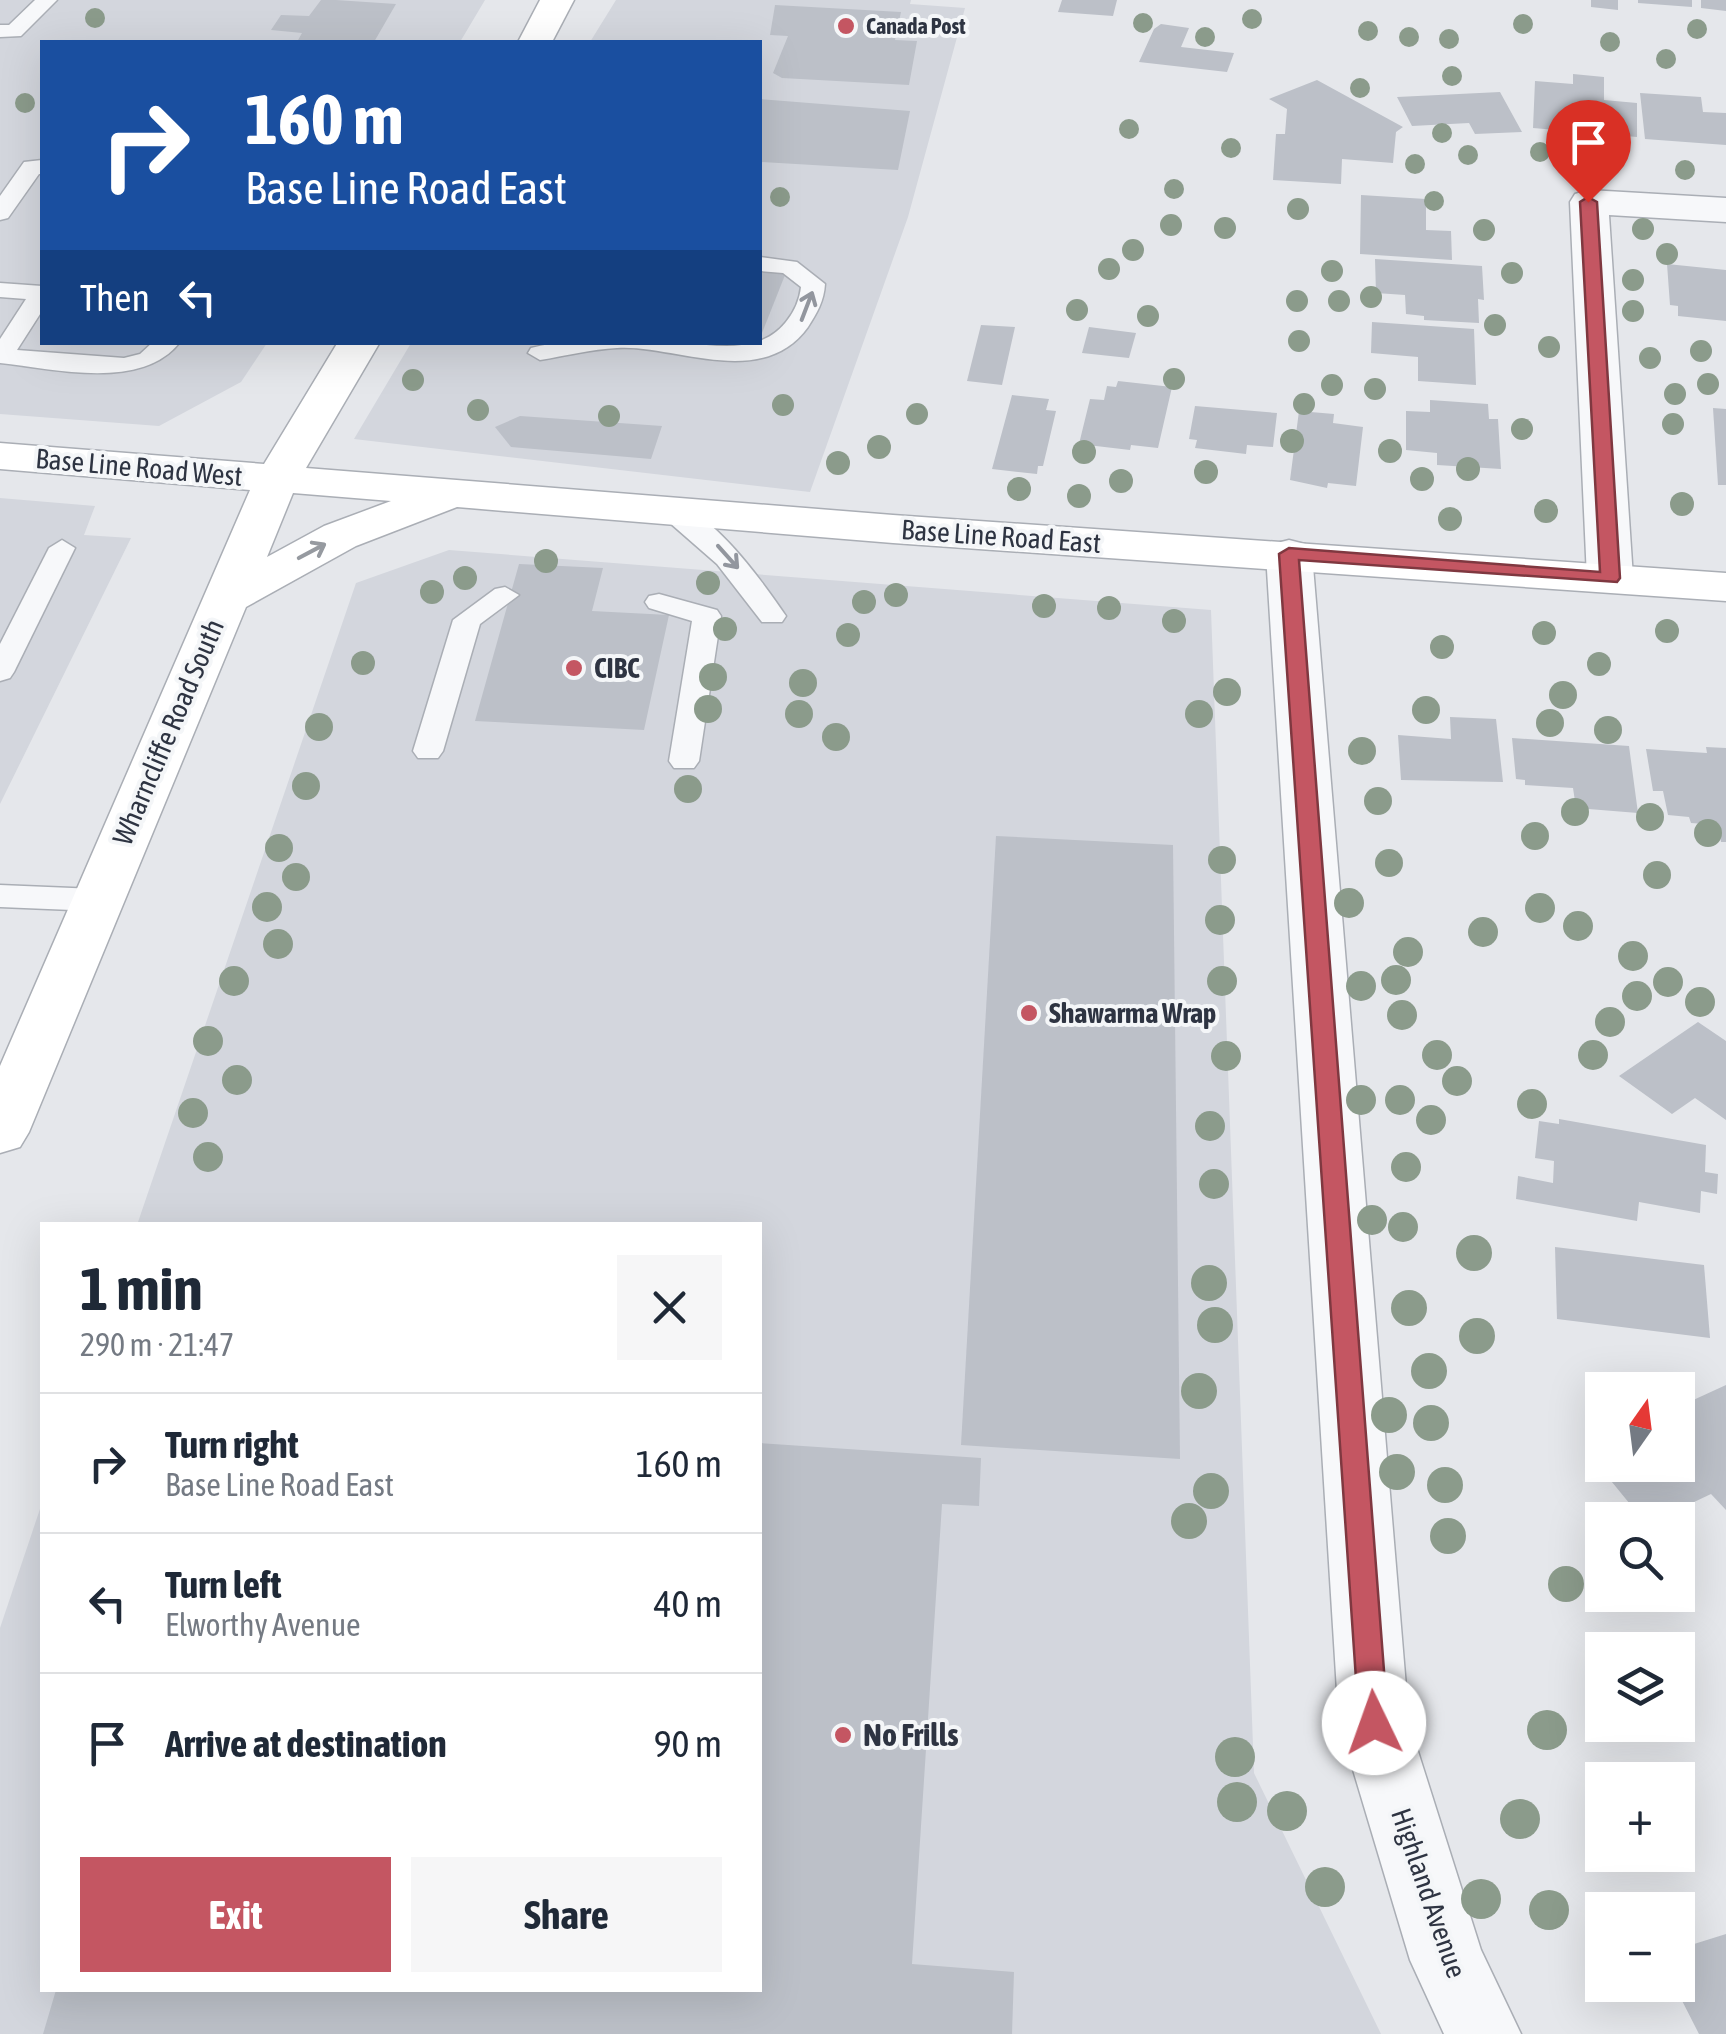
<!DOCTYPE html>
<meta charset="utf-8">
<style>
:root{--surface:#fff;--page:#f6f6f7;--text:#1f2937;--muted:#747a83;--line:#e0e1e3;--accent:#c45662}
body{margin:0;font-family:"Asap Condensed",sans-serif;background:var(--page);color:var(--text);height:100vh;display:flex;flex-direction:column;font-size:38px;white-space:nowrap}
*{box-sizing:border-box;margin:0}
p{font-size:32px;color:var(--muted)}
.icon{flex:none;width:55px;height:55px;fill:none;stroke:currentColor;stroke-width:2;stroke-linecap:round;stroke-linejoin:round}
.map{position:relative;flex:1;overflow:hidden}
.panel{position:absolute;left:40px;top:1222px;width:722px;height:770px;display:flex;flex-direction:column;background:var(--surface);border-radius:0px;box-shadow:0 10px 40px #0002}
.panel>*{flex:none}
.top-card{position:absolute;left:40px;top:40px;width:722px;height:305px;border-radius:0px;box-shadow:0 10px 40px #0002;background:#1a4fa0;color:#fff;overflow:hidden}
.needle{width:65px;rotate:14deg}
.tools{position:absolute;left:1585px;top:1372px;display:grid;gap:20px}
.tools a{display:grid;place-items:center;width:110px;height:110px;border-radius:0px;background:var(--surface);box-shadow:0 10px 40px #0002;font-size:50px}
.pin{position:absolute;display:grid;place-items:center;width:85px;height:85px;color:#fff;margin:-102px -42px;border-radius:50% 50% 50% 0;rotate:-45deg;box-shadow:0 0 10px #0007}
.pin .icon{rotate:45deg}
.me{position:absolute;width:110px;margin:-55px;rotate:357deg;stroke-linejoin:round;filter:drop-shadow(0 0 8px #0008)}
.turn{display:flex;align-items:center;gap:35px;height:210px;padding:0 40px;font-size:45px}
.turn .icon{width:130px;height:130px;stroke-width:2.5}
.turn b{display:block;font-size:70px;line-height:85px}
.then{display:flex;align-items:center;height:95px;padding:0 40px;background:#0003;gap:20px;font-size:38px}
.round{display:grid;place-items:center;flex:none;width:105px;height:105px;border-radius:0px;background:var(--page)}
.overview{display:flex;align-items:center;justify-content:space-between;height:170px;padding:0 40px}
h1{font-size:60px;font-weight:700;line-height:75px}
.button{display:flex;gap:20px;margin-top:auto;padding:20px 40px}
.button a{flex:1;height:115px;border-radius:0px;background:var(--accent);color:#fff;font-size:40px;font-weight:700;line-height:115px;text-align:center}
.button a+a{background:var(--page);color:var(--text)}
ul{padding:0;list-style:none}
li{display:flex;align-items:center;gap:30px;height:140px;padding:0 40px;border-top:2px solid var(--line)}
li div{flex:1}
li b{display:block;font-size:38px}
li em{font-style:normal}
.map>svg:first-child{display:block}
</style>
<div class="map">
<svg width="1726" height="2034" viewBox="0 0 1726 2034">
<rect width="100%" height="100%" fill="#e5e7eb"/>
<g fill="#d3d6dd">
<polygon points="0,0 485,0 460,42 42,42 42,342 267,343 241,382 159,426 0,414"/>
<polygon points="616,0 911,0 910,4 965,8 908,217 810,492 354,439 411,343 760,342 760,42 590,42"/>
<polygon points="0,498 95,506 84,535 131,538 0,804"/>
<polygon points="449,550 1211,610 1254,1773 1381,2034 0,2034 0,1628 42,1503 42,1990 760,1990 760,1225 137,1225 356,583"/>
</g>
<g fill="#bcc0c8">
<polygon points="321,0 336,0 396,4 374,42 297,42 302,33 271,30 281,15 309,16"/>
<polygon points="1062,0 1117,0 1113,16 1058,12"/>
<polygon points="1591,0 1618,0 1618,10 1591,7"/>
<polygon points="1638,0 1692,0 1692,7 1638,3"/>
<polygon points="1701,0 1726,0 1726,11 1701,8"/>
<polygon points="775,5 901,12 895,40 917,41 909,85 782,78 773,73 788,36 770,35"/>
<polygon points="1161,24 1189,28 1181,47 1234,53 1227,72 1139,62 1154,29"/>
<polygon points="1573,74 1604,77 1604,100 1637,103 1637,137 1533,128 1535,81 1573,84"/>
<polygon points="1317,80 1403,127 1396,132 1393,163 1342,159 1341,184 1273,180 1276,134 1285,134 1287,109 1269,99"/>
<polygon points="1500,92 1522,132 1475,134 1469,123 1412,126 1397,97"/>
<polygon points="1640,93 1701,97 1703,112 1726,113 1726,145 1645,139"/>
<polygon points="760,99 910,111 898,170 760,162"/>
<polygon points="1361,195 1426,199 1426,230 1451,231 1452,260 1360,254"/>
<polygon points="1375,259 1482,266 1484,300 1478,299 1479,323 1424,320 1424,316 1406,314 1405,295 1376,293"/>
<polygon points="1667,264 1726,270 1726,321 1678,316 1678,306 1670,305"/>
<polygon points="760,267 787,270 760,338"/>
<polygon points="1372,322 1474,329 1476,385 1418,381 1418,357 1371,353"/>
<polygon points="981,325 1015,327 1002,385 967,381"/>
<polygon points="1089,327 1136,333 1129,358 1082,353"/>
<polygon points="1118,381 1172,387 1158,448 1131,445 1130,450 1079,444 1090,399 1104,400 1107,386 1116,387"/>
<polygon points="1012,395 1049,399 1046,410 1056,411 1043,466 1038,466 1037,474 992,469"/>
<polygon points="1430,400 1488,404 1489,419 1498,419 1501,469 1437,465 1437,453 1406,450 1406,411 1430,412"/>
<polygon points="1195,406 1277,413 1273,447 1247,445 1246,454 1195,448 1197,440 1189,439"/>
<polygon points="1713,408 1726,409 1726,485 1718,485"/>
<polygon points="1299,411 1334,414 1333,423 1363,427 1356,486 1328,483 1327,488 1290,480"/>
<polygon points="520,416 662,426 651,459 511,447 495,427"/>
<polygon points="519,564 603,568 592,611 669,615 644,730 475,721"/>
<polygon points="1450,717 1496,719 1503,782 1401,780 1398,735 1451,739"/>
<polygon points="1512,738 1629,746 1638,813 1576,808 1573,788 1525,785 1525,780 1516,779"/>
<polygon points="1706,747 1726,748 1726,842 1721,842 1718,825 1691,823 1689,817 1668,815 1663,791 1653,791 1646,749 1707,753"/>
<polygon points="996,836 1173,845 1180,1459 961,1445"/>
<polygon points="1698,1022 1726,1041 1726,1120 1695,1098 1672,1114 1619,1076"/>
<polygon points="1559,1119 1706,1145 1705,1172 1718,1174 1717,1194 1701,1191 1700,1213 1639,1202 1637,1221 1516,1199 1518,1176 1553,1183 1554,1161 1535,1158 1539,1121 1559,1124"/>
<polygon points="1555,1247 1704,1265 1710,1338 1557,1319"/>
<polygon points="1726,1385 1726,1510 1711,1494 1656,1520 1643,1520 1585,1449 1602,1441 1602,1465 1678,1465 1678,1407"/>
<polygon points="760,1443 981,1458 979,1506 942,1504 912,1964 1014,1972 1012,2034 43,2034 56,1990 760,1990"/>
<polygon points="1726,1934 1726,2034 1699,2034 1674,1985 1678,1985 1678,1949"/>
</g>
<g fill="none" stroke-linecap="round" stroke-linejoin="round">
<defs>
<g id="lane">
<polygon points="35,0 57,0 21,36 0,37 0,25 9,25"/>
<polygon points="42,160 42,174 39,174 8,218 0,220 0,196 24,162"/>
<path d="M 760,257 L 797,262 L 825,284 C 824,301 817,313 808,327 C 762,391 674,344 617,348 C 592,349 565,356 540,360 L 528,353 L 531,348 C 575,337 641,339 686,343 C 709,345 734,349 756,342 C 779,336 798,313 801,287 L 783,273 L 760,271 Z"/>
<path d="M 0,283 L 42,286 L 42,311 L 17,350 L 124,358 L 140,354 L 153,342 L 180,342 C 142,391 55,369 0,363 L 0,339 L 26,299 L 0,297 Z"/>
<path d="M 671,502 C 713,512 762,581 786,616 L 782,622 L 762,622 L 717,564 L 662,516 L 658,510 Z"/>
<polygon points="62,540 75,548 14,672 10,678 0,681 0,644 49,548"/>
<polygon points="505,587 519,595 480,624 443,751 438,758 418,758 413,751 453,620 495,589"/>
<polygon points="659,594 717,610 721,616 699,761 694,768 674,768 669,761 692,621 649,608 645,602 649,596"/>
<polygon points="0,885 96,889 107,892 112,900 107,908 96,911 0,907"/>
</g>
<g id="street">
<polygon points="1589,190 1726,198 1726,222 1609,215 1633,578 1626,588 1610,592 1594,588 1587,578 1570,202 1575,194"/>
<polygon points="1289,540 1305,544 1312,554 1409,1723 1481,1950 1521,2034 1444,2034 1410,1960 1339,1723 1266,554 1273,544"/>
</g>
<g id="secondary">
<polygon points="540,0 574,0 552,42 518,42"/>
<path d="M 338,342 L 380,342 L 306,468 L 893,515 L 1726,573 L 1726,601 L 893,543 L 457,507 L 356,546 L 246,607 L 29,1132 L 20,1147 L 0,1153 L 0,1066 L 250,490 L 0,469 L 0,443 L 264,464 ZM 293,493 L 391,501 L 324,526 L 267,557 Z"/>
</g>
</defs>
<use href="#lane" stroke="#aaaeb5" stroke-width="3"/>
<use href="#street" stroke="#aaaeb5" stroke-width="3"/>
<use href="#secondary" stroke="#aaaeb5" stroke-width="3"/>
<use href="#lane" fill="#f7f8fa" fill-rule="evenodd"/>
<use href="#street" fill="#f7f8fa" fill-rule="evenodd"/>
<use href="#secondary" fill="#fff" fill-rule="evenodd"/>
</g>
<g fill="#8b9b8b">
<circle cx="95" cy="18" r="10"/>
<circle cx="1252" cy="19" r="10"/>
<circle cx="1143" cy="23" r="10"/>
<circle cx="1523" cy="24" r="10"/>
<circle cx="1697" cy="29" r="10"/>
<circle cx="1368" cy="31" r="10"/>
<circle cx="1205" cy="37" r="10"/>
<circle cx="1409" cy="37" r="10"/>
<circle cx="1449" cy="39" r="10"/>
<circle cx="1610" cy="42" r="10"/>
<circle cx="1666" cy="59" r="10"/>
<circle cx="1452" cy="76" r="10"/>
<circle cx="1360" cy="88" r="10"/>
<circle cx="25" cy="103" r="10"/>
<circle cx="1129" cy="129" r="10"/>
<circle cx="1442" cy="133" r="10"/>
<circle cx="1231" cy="148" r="10"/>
<circle cx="1540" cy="152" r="10"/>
<circle cx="1468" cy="155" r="10"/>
<circle cx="1415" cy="164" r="10"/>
<circle cx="1584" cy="169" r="10"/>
<circle cx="1685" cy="170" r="10"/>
<circle cx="1174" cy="189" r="10"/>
<circle cx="780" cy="197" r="10"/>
<circle cx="1434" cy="201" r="10"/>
<circle cx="1298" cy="209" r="11"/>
<circle cx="1171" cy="225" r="11"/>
<circle cx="1225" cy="228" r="11"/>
<circle cx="1643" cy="229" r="11"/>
<circle cx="1484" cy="230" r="11"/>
<circle cx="1133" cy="250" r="11"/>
<circle cx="1667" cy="254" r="11"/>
<circle cx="1109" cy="269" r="11"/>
<circle cx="1332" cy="271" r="11"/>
<circle cx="1512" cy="273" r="11"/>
<circle cx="1633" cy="280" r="11"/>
<circle cx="1371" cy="297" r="11"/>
<circle cx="1297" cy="301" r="11"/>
<circle cx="1339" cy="301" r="11"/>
<circle cx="1077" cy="310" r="11"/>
<circle cx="1633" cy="311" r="11"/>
<circle cx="1148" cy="316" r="11"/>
<circle cx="1495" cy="325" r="11"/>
<circle cx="1299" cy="341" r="11"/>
<circle cx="1549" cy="347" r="11"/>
<circle cx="1701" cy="351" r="11"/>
<circle cx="1650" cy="358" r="11"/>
<circle cx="1174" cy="379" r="11"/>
<circle cx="413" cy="380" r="11"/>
<circle cx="1708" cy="384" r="11"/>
<circle cx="1332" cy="385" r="11"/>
<circle cx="1375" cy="389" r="11"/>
<circle cx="1675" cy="394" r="11"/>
<circle cx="1304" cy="404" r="11"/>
<circle cx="783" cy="405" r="11"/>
<circle cx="478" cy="410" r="11"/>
<circle cx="917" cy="414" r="11"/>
<circle cx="609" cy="416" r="11"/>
<circle cx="1673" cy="424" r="11"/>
<circle cx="1522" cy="429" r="11"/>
<circle cx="1292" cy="441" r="12"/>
<circle cx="879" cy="447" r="12"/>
<circle cx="1390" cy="451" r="12"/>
<circle cx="1084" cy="452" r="12"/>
<circle cx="838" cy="463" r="12"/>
<circle cx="1468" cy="469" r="12"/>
<circle cx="1206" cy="472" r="12"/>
<circle cx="1422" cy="479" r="12"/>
<circle cx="1121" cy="481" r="12"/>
<circle cx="1019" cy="489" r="12"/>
<circle cx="1079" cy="496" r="12"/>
<circle cx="1682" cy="504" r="12"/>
<circle cx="1546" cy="511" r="12"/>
<circle cx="1450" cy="519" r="12"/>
<circle cx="546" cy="561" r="12"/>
<circle cx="465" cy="578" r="12"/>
<circle cx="708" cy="583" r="12"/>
<circle cx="432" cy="592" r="12"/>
<circle cx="896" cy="595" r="12"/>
<circle cx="864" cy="602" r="12"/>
<circle cx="1044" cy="606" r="12"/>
<circle cx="1109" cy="608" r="12"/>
<circle cx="1174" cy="621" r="12"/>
<circle cx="725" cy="629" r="12"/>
<circle cx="1667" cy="631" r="12"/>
<circle cx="1544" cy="633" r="12"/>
<circle cx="848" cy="635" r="12"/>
<circle cx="1442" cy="647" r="12"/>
<circle cx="363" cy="663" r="12"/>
<circle cx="1599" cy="664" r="12"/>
<circle cx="713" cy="677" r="14"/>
<circle cx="803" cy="683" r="14"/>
<circle cx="1227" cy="692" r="14"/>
<circle cx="1563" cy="695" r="14"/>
<circle cx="708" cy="709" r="14"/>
<circle cx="1426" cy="710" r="14"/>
<circle cx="799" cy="714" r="14"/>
<circle cx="1199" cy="714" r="14"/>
<circle cx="1550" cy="723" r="14"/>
<circle cx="319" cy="727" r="14"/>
<circle cx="1608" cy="730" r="14"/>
<circle cx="836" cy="737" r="14"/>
<circle cx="1362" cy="751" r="14"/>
<circle cx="306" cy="786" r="14"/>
<circle cx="688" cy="789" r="14"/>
<circle cx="1378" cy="801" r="14"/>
<circle cx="1575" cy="812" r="14"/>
<circle cx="1650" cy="817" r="14"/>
<circle cx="1708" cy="833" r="14"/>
<circle cx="1535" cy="836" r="14"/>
<circle cx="279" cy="848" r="14"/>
<circle cx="1222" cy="860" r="14"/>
<circle cx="1389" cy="863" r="14"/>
<circle cx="1657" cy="875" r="14"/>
<circle cx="296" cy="877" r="14"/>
<circle cx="1349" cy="903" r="15"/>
<circle cx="267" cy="907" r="15"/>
<circle cx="1540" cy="908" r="15"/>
<circle cx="1220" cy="920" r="15"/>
<circle cx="1578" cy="926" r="15"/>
<circle cx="1483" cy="932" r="15"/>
<circle cx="278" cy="944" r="15"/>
<circle cx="1408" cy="952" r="15"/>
<circle cx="1633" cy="956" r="15"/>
<circle cx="1396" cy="980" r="15"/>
<circle cx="234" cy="981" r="15"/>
<circle cx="1222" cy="981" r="15"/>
<circle cx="1668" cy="982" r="15"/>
<circle cx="1361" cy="986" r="15"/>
<circle cx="1637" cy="996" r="15"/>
<circle cx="1700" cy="1002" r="15"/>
<circle cx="1402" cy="1015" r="15"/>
<circle cx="1610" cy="1022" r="15"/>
<circle cx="208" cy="1041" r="15"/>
<circle cx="1437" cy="1055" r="15"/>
<circle cx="1593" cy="1055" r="15"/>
<circle cx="1226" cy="1056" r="15"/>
<circle cx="237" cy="1080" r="15"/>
<circle cx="1457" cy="1081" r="15"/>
<circle cx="1361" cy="1100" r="15"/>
<circle cx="1400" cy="1100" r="15"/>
<circle cx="1532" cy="1104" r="15"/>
<circle cx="193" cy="1113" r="15"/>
<circle cx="1431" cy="1120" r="15"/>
<circle cx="1210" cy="1126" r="15"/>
<circle cx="208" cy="1157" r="15"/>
<circle cx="1406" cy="1167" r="15"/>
<circle cx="1214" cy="1184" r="15"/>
<circle cx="1372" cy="1220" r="15"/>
<circle cx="1403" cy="1227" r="15"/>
<circle cx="1474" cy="1253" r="18"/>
<circle cx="1209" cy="1283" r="18"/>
<circle cx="1409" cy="1308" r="18"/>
<circle cx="1215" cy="1325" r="18"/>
<circle cx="1477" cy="1336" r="18"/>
<circle cx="1429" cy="1371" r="18"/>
<circle cx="1199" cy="1391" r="18"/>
<circle cx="1389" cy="1415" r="18"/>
<circle cx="1431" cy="1423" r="18"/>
<circle cx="1397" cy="1472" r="18"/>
<circle cx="1445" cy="1485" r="18"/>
<circle cx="1211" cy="1491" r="18"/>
<circle cx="1189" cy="1521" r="18"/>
<circle cx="1448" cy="1536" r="18"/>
<circle cx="1566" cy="1584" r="18"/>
<circle cx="1547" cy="1730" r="20"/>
<circle cx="1235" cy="1757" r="20"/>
<circle cx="1237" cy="1802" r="20"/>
<circle cx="1287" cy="1811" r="20"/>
<circle cx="1520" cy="1819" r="20"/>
<circle cx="1325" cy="1887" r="20"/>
<circle cx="1481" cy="1899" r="20"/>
<circle cx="1549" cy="1910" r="20"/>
</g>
<defs><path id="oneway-shaft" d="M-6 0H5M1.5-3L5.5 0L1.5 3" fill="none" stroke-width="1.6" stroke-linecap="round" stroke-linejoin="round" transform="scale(2.5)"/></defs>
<g stroke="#92969e">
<use href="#oneway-shaft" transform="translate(807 306) rotate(-69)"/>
<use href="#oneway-shaft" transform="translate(728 557) rotate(48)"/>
</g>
<use stroke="#969aa0" href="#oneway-shaft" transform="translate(312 551) rotate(-28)"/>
<polygon fill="#c45662" stroke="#7f3840" stroke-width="2.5" points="1588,197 1597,202 1620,578 1617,582 1299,560 1388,1723 1384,1732 1374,1736 1364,1732 1359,1723 1279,554 1289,548 1600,572 1580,202"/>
<g fill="#c45662" stroke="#f4f6f8" stroke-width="4">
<circle cx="846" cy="26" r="10"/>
<circle cx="574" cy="668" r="10"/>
<circle cx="1029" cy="1013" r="10"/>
<circle cx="843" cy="1735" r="10"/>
</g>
<g text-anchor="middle" stroke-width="8" stroke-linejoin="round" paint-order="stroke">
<g font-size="22" font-weight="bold" fill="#2e3442" stroke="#f4f6f8" text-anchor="start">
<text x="866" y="34">Canada Post</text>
</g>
<g font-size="28" fill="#2e3442" stroke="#f4f6f8">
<text transform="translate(139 467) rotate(5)" y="10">Base Line Road West</text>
<text transform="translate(1001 536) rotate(4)" y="10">Base Line Road East</text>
<text transform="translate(168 732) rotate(-67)" y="10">Wharncliffe Road South</text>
<text transform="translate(1429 1893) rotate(71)" y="10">Highland Avenue</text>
</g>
<g font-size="28" font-weight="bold" fill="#2e3442" stroke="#f4f6f8" text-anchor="start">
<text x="594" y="678">CIBC</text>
<text x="1049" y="1023">Shawarma Wrap</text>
</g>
<g font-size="32" font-weight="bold" fill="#2e3442" stroke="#f4f6f8" text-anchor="start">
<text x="863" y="1746">No Frills</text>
</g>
</g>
</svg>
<div class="tools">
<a><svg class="needle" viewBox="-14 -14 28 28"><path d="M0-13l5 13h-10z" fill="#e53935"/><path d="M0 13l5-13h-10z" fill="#747a83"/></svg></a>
<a><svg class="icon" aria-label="search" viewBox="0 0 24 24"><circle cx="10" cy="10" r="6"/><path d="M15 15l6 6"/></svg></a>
<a><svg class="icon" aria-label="layers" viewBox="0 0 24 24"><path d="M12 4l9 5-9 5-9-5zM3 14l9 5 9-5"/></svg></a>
<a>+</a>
<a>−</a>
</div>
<div class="pin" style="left:1588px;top:202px;background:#d93025"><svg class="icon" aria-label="arrive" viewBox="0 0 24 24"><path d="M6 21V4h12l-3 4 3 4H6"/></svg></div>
<svg class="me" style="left:1374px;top:1723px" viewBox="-20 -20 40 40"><circle r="19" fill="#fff"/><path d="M0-13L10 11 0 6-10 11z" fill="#c45662"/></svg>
<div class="top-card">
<div class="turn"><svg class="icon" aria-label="right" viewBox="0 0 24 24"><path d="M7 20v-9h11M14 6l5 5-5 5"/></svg><div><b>160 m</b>Base Line Road East</div></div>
<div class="then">Then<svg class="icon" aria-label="left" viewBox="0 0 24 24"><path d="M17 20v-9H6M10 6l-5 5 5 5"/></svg></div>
</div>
<section class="panel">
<div class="overview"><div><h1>1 min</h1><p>290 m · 21:47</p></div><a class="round"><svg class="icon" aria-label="close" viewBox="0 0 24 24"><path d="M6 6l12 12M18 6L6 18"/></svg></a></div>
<ul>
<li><svg class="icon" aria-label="right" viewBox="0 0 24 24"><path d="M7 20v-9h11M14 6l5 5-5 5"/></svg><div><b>Turn right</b><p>Base Line Road East</p></div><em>160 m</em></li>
<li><svg class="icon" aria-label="left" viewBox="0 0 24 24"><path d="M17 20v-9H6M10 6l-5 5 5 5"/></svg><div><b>Turn left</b><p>Elworthy Avenue</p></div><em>40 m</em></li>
<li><svg class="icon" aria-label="arrive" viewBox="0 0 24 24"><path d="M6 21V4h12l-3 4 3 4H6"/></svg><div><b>Arrive at destination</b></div><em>90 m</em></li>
</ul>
<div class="button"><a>Exit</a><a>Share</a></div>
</section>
</div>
